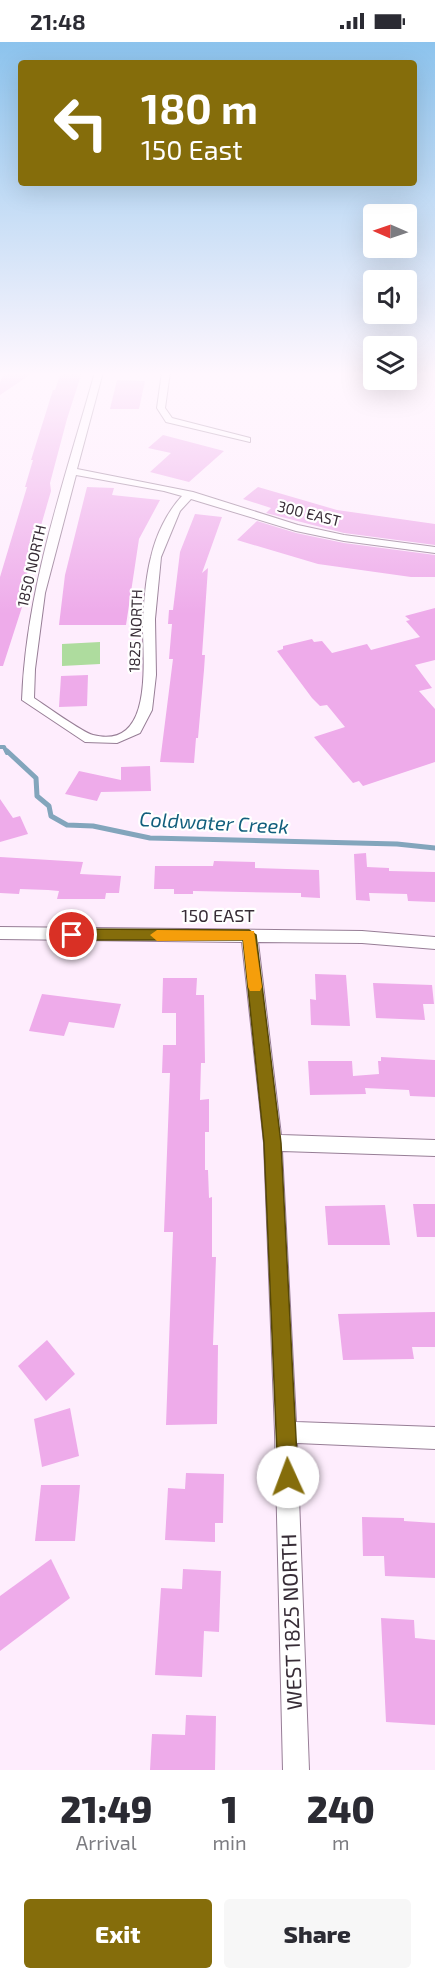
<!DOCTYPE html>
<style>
:root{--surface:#fff;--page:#f7f7f7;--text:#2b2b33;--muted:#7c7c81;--accent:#856d0b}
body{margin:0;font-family:"Exo 2",sans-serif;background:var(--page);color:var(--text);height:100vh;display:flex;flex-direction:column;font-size:22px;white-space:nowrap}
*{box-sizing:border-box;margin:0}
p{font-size:20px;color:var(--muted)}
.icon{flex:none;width:33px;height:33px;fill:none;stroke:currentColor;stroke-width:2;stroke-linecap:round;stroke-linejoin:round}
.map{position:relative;height:1728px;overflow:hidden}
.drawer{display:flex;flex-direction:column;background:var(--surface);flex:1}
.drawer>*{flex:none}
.banner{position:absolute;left:18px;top:18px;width:399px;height:126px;border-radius:6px;box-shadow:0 6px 24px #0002;background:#856d0b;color:#fff;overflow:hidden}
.needle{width:39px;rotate:272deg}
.controls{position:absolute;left:363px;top:162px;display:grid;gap:12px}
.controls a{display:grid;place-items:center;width:54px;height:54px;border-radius:6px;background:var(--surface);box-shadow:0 6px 24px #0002;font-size:30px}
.pin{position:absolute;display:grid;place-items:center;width:51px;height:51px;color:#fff;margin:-26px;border:3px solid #fff;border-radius:50%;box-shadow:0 2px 6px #0007}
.me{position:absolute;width:66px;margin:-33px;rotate:358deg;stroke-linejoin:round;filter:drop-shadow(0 0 4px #0008)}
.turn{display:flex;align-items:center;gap:21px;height:126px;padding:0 24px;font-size:27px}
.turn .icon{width:78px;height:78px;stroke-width:2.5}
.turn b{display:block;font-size:42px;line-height:51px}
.eta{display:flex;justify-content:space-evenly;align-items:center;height:102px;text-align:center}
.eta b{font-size:36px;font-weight:800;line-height:42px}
.action{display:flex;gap:12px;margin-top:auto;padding:12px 24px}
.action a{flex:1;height:69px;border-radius:6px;background:var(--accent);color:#fff;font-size:24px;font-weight:800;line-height:69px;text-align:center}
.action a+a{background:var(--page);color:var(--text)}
.status{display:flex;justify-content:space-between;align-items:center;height:42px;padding:0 30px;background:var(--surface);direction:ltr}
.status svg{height:16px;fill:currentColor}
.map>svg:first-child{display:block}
</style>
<div class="status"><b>21:48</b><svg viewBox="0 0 49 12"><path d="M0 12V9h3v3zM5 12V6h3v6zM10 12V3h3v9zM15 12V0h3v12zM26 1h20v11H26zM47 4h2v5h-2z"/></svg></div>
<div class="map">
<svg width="435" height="1728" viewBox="0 0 435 1728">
<rect width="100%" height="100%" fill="#feedfd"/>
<polygon fill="#aedc9e" points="100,600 100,622 62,624 62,602"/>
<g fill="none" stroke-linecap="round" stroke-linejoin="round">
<polyline stroke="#83a5bc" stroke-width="4" points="0,705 4,705 7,711"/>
<polyline stroke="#83a5bc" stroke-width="5" points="7,709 36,736 37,754 49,764 51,774 67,783 93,784 150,796 397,802 435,806"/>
</g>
<g fill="#eeabea">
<polygon points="5,330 34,330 0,353 0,340"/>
<polygon points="61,330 82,330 67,377 50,441 51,449 23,546 19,565 22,565 3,624 0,624 0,535 27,445 25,445 33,418 31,418 53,348 55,348"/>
<polygon points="117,338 145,339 139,367 110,367"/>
<polygon points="163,393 224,409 189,440 150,430 171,411 148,406"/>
<polygon points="87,445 114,446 112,453 160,458 139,497 126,583 59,583 65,533"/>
<polygon points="258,445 337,468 435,482 435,503 344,491 266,471 271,466 243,457"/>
<polygon points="195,472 222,475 202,531 208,526 202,613 205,613 204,628 198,696 196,696 194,721 160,720 173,617 169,617 172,582 168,582 169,568 173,568 180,510"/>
<polygon points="257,479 296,491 344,501 435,513 435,535 411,535 318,522 237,498"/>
<polygon points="435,566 435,618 415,623 432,646 419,649 435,667 435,720 363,744 359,739 353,741 314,695 345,685 327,663 320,664 312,656 277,609 283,607 283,604 312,597 314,600 322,599 332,611 367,602 371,608 420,595 406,579 410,578 405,574"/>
<polygon points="88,633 87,664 59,665 61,634"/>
<polygon points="150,724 151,749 101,750 97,759 65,752 79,729 121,738 121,725"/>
<polygon points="0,757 13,776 20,774 28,792 0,800"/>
<polygon points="366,811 367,825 389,826 389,829 435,830 435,860 408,859 407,852 369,851 370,859 356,858 354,812"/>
<polygon points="0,815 83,820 80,832 121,834 119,851 106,851 105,857 57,857 59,849 48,848 20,847 19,852 0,851"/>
<polygon points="214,819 255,820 255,826 319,828 320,856 301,855 301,851 193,849 193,852 174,852 174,847 154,847 155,824 213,824"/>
<polygon points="315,932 346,933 350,984 311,983 310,957 316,958"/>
<polygon points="163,936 197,936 196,953 204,953 205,1021 201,1021 200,1058 209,1057 209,1090 205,1090 205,1128 208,1128 209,1156 212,1155 212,1215 216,1215 213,1303 218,1303 217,1382 166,1383 173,1190 164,1190 170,1031 162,1031 163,1003 176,1003 176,971 162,971"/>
<polygon points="373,941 432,943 434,962 423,962 425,978 376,976"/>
<polygon points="42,952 121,962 114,986 69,980 64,994 29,989"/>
<polygon points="381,1015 435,1018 435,1055 410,1054 409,1048 365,1046 366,1052 310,1053 308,1019 352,1019 353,1034 379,1032 378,1019 381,1019"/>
<polygon points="413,1162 435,1162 435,1195 417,1195"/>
<polygon points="385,1163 390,1203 328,1203 325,1164"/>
<polygon points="435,1270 435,1305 412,1305 414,1317 343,1318 338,1272"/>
<polygon points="47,1298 75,1332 46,1359 18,1324"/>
<polygon points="70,1366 79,1414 42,1425 34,1377"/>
<polygon points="186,1431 224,1432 223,1481 215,1481 215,1500 165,1498 168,1446 185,1447"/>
<polygon points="41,1443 80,1443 75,1499 35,1499"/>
<polygon points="362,1475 404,1476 404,1479 435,1481 435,1536 385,1534 384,1514 363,1514"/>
<polygon points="51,1517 70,1556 0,1609 0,1554"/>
<polygon points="183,1527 221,1529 219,1590 204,1589 202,1635 155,1633 161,1546 182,1547"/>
<polygon points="381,1576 414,1578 415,1596 435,1598 435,1683 386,1680"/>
<polygon points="186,1673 216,1674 215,1728 150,1728 152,1692 185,1693"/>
</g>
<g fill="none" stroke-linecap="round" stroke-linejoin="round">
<defs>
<g id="minor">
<path d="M 95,330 L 103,330 L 77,427 L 193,450 L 298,483 L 344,493 L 435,505 L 435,511 L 344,499 L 296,489 L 191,457 L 180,469 L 161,515 L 155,577 L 156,633 L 152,668 L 140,691 L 117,701 L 85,700 L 22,658 C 26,545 65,438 95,330 ZM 76,433 L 164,449 L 182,454 C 167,470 156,493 151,515 C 146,534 144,559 143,579 C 142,614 156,709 93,693 C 82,690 46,664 34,656 L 35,627 L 45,551 Z"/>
<polygon points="162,330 170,330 165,366 172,376 250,396 250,400 166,380 157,366"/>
<polygon points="0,885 362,889 435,895 435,907 362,901 258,900 281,1093 435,1098 435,1114 282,1109 296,1380 435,1385 435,1407 297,1401 309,1728 283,1728 275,1390 264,1101 242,900 0,897"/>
</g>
</defs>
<use href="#minor" stroke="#977e96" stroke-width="2"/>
<use href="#minor" fill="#fff" fill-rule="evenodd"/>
</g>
<linearGradient id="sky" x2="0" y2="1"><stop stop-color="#8cc3ed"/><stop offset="0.58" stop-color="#fff7fe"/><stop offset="1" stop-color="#fff7fe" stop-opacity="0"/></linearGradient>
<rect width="435" height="572" fill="url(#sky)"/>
<polygon fill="#856d0b" stroke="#564707" stroke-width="1.5" points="72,887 249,888 256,893 281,1101 298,1435 295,1442 288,1445 281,1442 278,1435 264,1101 243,898 72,898 65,893"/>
<polygon fill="#f59e0b" points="157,888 254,889 262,945 260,949 250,949 248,945 243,898 157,899 150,893"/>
<g text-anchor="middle" stroke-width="4.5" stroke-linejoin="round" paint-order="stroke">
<g font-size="15" fill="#372c36" stroke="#fff">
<text transform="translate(309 472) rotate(14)" y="5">300 EAST</text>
<text transform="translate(32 524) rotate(-77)" y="5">1850 NORTH</text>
<text transform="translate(136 589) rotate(-88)" y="5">1825 NORTH</text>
</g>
<g font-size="18" fill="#372c36" stroke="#fff">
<text x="218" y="880">150 EAST</text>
</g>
<g font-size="20" font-style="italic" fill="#125f7d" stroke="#fff">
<text transform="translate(214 781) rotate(3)" y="7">Coldwater Creek</text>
</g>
<g font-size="21" fill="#372c36" stroke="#fff">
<text transform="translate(292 1580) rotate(-92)" y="7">WEST 1825 NORTH</text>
</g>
</g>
</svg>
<div class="controls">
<a><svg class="needle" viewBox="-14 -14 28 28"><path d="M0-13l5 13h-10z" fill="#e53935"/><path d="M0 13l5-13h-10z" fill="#7c7c81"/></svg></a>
<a><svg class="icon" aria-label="sound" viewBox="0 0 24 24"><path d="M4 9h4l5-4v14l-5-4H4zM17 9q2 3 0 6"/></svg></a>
<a><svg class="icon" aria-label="layers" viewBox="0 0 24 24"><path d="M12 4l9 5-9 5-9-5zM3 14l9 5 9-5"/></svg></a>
</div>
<div class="pin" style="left:72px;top:893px;background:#d93025"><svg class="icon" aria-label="arrive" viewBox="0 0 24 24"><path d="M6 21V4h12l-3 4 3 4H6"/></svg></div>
<svg class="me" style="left:288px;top:1435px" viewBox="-20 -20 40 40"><circle r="19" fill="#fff"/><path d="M0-13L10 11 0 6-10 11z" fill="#856d0b"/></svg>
<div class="banner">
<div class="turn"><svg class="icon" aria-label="left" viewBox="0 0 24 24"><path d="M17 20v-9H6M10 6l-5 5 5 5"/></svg><div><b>180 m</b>150 East</div></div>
</div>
</div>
<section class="drawer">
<div class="eta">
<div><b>21:49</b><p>Arrival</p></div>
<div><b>1</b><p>min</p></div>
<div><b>240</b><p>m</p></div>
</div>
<div class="action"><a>Exit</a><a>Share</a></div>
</section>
